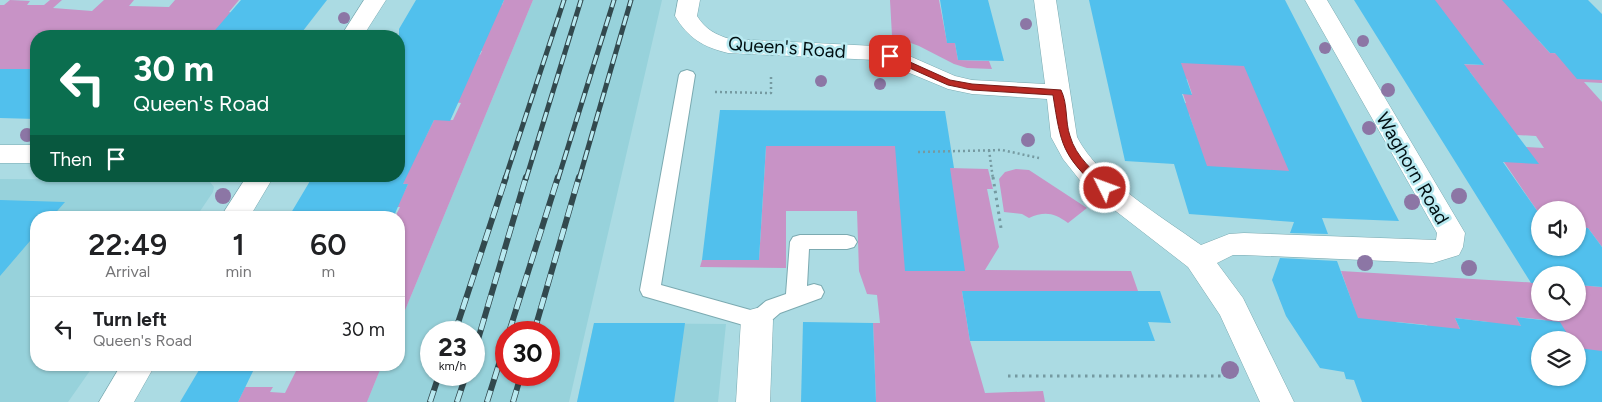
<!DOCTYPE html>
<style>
:root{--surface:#fff;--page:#f6f6f6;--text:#202124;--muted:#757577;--line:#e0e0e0}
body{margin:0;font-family:Figtree,sans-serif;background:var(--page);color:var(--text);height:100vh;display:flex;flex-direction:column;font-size:19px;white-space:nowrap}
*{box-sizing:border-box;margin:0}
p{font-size:16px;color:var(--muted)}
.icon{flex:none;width:28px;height:28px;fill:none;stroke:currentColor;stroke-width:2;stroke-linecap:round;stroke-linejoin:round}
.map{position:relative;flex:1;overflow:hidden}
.drawer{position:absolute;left:30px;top:211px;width:375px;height:160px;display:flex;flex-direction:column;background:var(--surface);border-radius:20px;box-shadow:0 1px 4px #0004}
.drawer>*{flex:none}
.banner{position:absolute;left:30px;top:30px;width:375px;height:152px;border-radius:20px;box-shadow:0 1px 4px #0004;background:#0b6e4f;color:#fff;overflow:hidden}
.buttons{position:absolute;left:1531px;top:201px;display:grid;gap:10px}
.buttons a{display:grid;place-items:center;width:55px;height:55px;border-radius:50%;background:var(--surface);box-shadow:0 1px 4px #0004;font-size:25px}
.speed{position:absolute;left:420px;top:321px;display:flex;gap:10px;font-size:25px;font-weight:700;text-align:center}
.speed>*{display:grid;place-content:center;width:65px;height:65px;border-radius:50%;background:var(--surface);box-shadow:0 1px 4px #0004;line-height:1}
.speed small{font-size:12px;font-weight:400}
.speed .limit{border:8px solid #d22;background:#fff;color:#111}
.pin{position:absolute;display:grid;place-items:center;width:42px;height:42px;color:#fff;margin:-21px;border-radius:10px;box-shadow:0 2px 8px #0006}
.me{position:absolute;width:55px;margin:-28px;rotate:312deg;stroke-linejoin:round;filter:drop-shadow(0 0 4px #0008)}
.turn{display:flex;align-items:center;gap:18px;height:105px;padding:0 20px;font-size:22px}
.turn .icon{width:65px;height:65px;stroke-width:2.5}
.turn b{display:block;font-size:35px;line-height:42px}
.then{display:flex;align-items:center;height:48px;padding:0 20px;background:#0003;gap:10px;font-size:19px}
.eta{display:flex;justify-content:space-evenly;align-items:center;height:85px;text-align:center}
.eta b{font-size:30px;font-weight:600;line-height:35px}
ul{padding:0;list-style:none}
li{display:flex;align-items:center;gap:15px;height:65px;padding:0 20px;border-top:1px solid var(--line)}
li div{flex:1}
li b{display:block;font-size:19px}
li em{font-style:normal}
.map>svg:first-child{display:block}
</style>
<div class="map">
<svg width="1602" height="402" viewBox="0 0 1602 402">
<rect width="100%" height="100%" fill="#abdbe3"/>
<g fill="#97d2db" fill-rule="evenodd">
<path d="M 533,0 L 662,0 L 569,402 L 367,402 L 382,365 L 399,365 L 399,325 ZM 431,332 L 474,332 L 474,375 L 431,375 ZM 506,332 L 549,332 L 549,375 L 506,375 Z"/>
<polygon points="0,179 197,180 210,182 214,187 213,192 196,217 36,218 36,365 94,365 68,402 0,402"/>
<polygon points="594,323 726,324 718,402 577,402"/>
</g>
<g fill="#c893c6">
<polygon points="10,0 30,1 27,5 44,5 50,0 62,0 53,8 92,11 104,0 134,0 129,6 169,7 175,0 239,0 229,12 233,13 210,36 36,36 36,69 0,69 0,5 4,5"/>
<polygon points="504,0 533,0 399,325 399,218 395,217 400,207 397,207 408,184 378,183 399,176 399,163 407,163 418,140 399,140 399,138 425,138 434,120 453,120 461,103 454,102 467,55 480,55 482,51 455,50 465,5 502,5"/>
<polygon points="890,0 939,0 947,42 955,43 958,60 989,61 992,69 967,68 954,64 919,46 892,36"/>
<polygon points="1212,0 1240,19 1293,176 1182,165 1199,145 1189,114 1154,112 1151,101 1186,103 1183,94 1192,94 1187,79 1144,76"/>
<polygon points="1418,0 1561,0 1539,41 1550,53 1602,55 1602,83 1584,82 1602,102 1602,247 1588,228 1578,227 1578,210 1540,210 1540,215 1504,162 1526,147 1544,148 1536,136 1481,133 1488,97 1470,72 1438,70 1433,63 1483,65"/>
<polygon points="766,146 899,146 906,271 964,271 949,168 988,169 993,189 987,189 999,247 985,270 1131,271 1138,291 962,291 970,341 985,393 1043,391 1045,402 876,402 873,323 880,323 877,295 867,294 859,271 857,211 786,211 786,268 700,267 702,260 759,260"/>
<path d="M 1016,169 L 1029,170 L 1087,208 L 1068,223 C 1054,213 1045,211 1029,218 L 1022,214 L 1004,212 L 999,179 L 1005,172 Z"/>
<polygon points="1341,271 1540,283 1540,312 1578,312 1578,285 1602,287 1602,351 1598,387 1578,352 1578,340 1556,340 1545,320 1516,317 1529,340 1516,378 1488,322 1455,318 1470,351 1446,368 1427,325 1397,322 1295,329 1279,298 1354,308"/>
<polygon points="299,365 382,365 367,402 238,402 245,387 273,387 270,392 285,393"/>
</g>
<g fill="#51c0ed" fill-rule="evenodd">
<polygon points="241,0 327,0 299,36 210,36"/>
<polygon points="416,0 504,0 450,121 434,120 403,184 408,184 393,218 288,218 313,176 399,176 399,29"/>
<polygon points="940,0 988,0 1004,61 958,60 955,43 947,43"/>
<path d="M 1089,0 L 1285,0 L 1399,221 L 1322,218 L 1328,234 L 1290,233 L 1294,222 L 1189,214 L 1174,164 L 1125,161 ZM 1181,63 L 1244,66 L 1289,171 L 1207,166 L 1182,94 L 1192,95 Z"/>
<polygon points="1354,0 1435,0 1484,65 1464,64 1539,164 1503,162 1540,215 1540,248 1578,248 1578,227 1588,228 1602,247 1602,287 1578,285 1578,275 1540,275 1540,283 1531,283"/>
<polygon points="1502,0 1588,0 1602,14 1602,80 1577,79 1555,53 1550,53"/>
<polygon points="0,69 36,69 36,119 0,118"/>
<polygon points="720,110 945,111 954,168 950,168 965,271 905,271 895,146 766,146 759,260 702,260"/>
<polygon points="0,200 65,202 51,218 36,218 36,234 0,276"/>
<polygon points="1280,258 1337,261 1358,318 1460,329 1455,318 1521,326 1516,317 1560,322 1571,340 1540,340 1540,378 1578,378 1578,348 1602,351 1602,402 1362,402 1354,380 1346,379 1344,372 1320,368 1286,316 1272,280"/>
<polygon points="962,291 1160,291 1171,323 1148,322 1155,341 970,341"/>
<polygon points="803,322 873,323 876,402 801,402"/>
<polygon points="594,323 685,323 674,402 577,402"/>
<polygon points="202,365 256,365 238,402 180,402"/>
</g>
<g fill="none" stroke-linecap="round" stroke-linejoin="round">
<defs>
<polygon id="lane" points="687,70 693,72 695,75 661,285 754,311 766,301 786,294 790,242 793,237 800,235 847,235 854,237 857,242 854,247 847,249 809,249 807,286 814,284 821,286 824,292 821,298 780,313 765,326 757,329 643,296 640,290 679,75 681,72"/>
<g id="street">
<polygon points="364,0 386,0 363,36 341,36"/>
<path d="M 678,0 L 700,0 L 697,16 C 705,29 716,35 730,39 L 875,46 L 898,51 L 955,76 L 972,80 L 1045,84 L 1034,0 L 1056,0 L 1077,137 C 1098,179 1162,217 1201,245 L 1229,234 L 1244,233 L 1436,240 L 1437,233 L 1305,0 L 1327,0 L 1465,233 L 1463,247 L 1459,255 L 1433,263 L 1244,255 L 1233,255 L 1217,263 L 1243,298 L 1294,402 L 1260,402 L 1220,315 L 1188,267 L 1086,188 L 1063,159 L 1051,137 L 1047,99 L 972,94 L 948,89 L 883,62 L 875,60 L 728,53 C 703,47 688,38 675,16 Z"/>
<rect x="0" y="145" width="36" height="18"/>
<polygon points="247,176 274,176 249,218 220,218"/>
<polygon points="757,308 768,311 773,320 770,402 736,402 741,320 746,311"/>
<polygon points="121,365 155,365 134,402 99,402"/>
</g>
</defs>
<use href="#lane" stroke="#7baab1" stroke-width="2"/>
<use href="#street" stroke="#7baab1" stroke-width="1"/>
<g stroke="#759aa1" stroke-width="2.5" stroke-dasharray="2 3" stroke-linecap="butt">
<polyline points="715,92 771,93 771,76"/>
<polyline points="989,150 993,179"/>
<polyline points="918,152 1002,150 1039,158"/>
</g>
<g stroke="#759aa1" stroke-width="3" stroke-dasharray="2.5 4.5" stroke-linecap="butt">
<polyline points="993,177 1001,228"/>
<polyline points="1008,376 1224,376"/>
</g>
<use href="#lane" fill="#fff" fill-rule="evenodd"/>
<use href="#street" fill="#fff" fill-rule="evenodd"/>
<defs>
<g id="rail-far1">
<polyline points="505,179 564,0"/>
<polyline points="526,179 581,0"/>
<polyline points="558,179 614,0"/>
<polyline points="579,179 631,0"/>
</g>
<g id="rail">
<polyline points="455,332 506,177"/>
<polyline points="509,332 558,177"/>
<polyline points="534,332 579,177"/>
<polyline points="474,353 526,177"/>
<polyline points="430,402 439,375"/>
<polyline points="457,402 466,375"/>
<polyline points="487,402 506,342"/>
<polyline points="513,402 521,375"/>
</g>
</defs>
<use href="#rail-far1" stroke="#32494e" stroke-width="5"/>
<use href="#rail" stroke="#32494e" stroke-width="6"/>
<use href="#rail-far1" stroke="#b8e9f0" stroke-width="3" stroke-dasharray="10" stroke-linecap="butt"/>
<use href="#rail" stroke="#b8e9f0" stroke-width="4.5" stroke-dasharray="12" stroke-linecap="butt"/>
</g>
<g fill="#8c76a5">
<circle cx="344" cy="18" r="6"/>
<circle cx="1026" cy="24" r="6"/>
<circle cx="1363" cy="41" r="6"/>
<circle cx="1325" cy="48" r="6"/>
<circle cx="821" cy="81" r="6"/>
<circle cx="880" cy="84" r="6"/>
<circle cx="1388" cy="90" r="7"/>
<circle cx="1369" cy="128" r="7"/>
<circle cx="27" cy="135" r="7"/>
<circle cx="1028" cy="140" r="7"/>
<circle cx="223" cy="196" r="8"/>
<circle cx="1459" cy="196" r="8"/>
<circle cx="1412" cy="202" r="8"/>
<circle cx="1365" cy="263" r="8"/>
<circle cx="1469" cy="268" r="8"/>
<circle cx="1230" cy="370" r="9"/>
</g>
<path fill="#b82923" stroke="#781b17" d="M 890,53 L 950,80 L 972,84 L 1061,90 C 1068,104 1065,122 1070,136 C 1076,157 1093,171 1109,185 L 1110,188 L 1109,191 L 1101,191 C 1062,155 1061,146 1053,95 L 972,90 L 948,85 L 887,58 L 887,54 Z"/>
<g text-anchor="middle" stroke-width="5" stroke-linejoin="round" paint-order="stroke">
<g font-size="19" fill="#010f12" stroke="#b8e9f0">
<text transform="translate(787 47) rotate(4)" y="7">Queen's Road</text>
<text transform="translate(1413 168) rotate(60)" y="7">Waghorn Road</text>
</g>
</g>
</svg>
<div class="buttons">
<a><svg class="icon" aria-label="sound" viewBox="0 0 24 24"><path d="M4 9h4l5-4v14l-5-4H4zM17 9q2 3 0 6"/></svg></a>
<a><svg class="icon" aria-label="search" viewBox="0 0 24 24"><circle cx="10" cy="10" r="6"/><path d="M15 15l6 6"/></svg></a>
<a><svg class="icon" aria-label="layers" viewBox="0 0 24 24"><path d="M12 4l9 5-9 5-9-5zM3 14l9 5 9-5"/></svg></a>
</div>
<div class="speed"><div>23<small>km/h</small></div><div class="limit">30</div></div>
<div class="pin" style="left:890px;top:56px;background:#d93025"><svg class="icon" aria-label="arrive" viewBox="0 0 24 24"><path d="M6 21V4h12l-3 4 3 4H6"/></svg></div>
<svg class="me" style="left:1105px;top:188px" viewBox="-20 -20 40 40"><circle r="17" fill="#b82923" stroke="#fff" stroke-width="3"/><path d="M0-11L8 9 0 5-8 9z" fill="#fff"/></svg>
<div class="banner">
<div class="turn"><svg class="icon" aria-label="left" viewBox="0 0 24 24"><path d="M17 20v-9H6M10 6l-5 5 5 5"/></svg><div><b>30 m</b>Queen's Road</div></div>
<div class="then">Then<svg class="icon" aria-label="arrive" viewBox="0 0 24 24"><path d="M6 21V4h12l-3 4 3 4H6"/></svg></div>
</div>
<section class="drawer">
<div class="eta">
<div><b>22:49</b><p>Arrival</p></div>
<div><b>1</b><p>min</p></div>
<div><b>60</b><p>m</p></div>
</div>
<ul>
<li><svg class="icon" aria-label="left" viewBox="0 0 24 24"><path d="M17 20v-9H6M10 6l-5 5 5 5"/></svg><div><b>Turn left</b><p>Queen's Road</p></div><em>30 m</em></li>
</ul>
</section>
</div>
